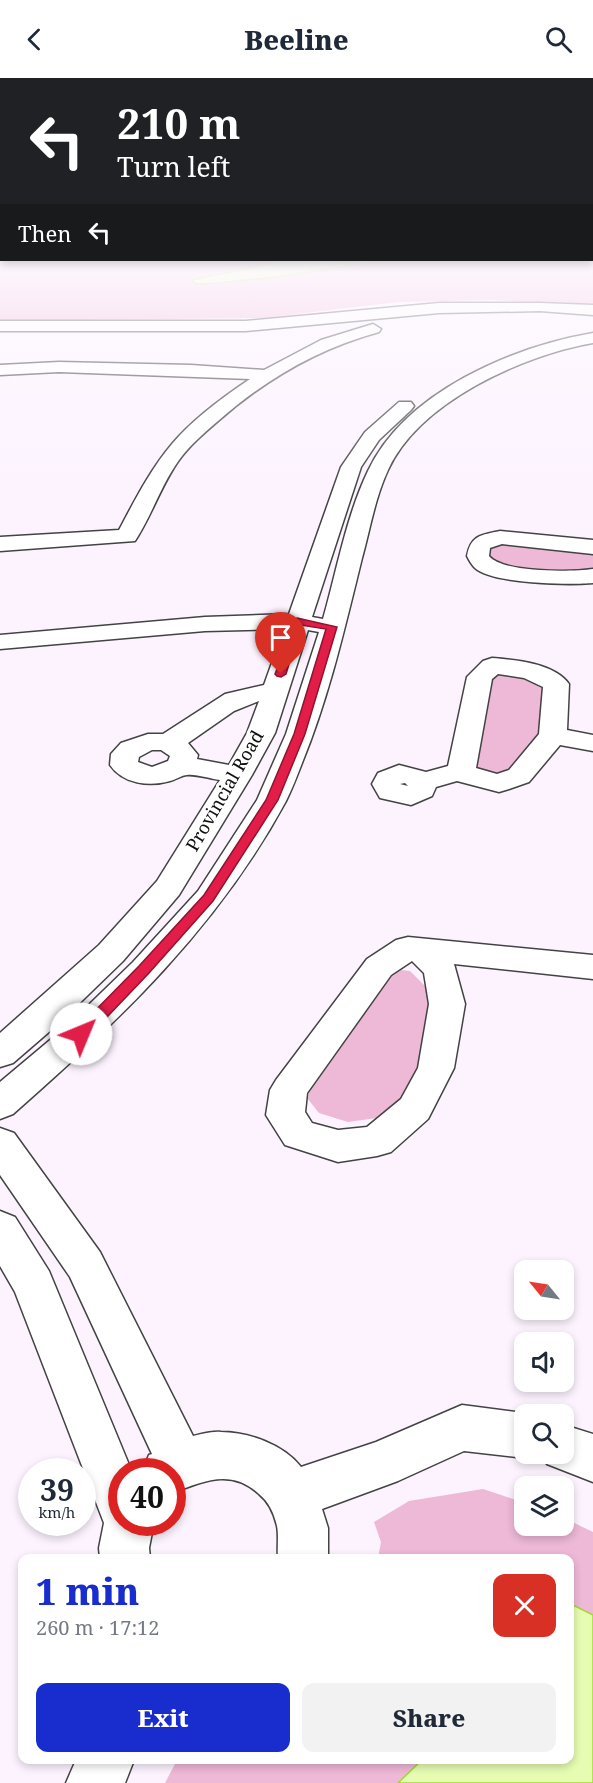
<!DOCTYPE html>
<meta charset="utf-8">
<style>
:root{--surface:#fff;--page:#f2f2f3;--text:#1f2937;--muted:#747a83;--accent:#192dcf}
body{margin:0;font-family:"Noto Serif",serif;background:var(--page);color:var(--text);height:100vh;display:flex;flex-direction:column;font-size:22px;white-space:nowrap}
*{box-sizing:border-box;margin:0}
p{font-size:20px;color:var(--muted)}
.icon{flex:none;width:33px;height:33px;fill:none;stroke:currentColor;stroke-width:2;stroke-linecap:round;stroke-linejoin:round}
.map{position:relative;flex:1;overflow:hidden}
.details{position:absolute;left:18px;top:1476px;width:556px;height:210px;display:flex;flex-direction:column;background:var(--surface);border-radius:12px;box-shadow:0 3px 9px #0003}
.details>*{flex:none}
.guide{position:absolute;left:0px;top:0px;width:594px;height:183px;box-shadow:0 3px 9px #0003;background:#202124;color:#fff;overflow:hidden}
.needle{width:39px;rotate:300deg}
.buttons{position:absolute;left:514px;top:1182px;display:grid;gap:12px}
.buttons a{display:grid;place-items:center;width:60px;height:60px;border-radius:12px;background:var(--surface);box-shadow:0 3px 9px #0003;font-size:30px}
.speed{position:absolute;left:18px;top:1380px;display:flex;gap:12px;font-size:30px;font-weight:700;text-align:center}
.speed>*{display:grid;place-content:center;width:78px;height:78px;border-radius:50%;background:var(--surface);box-shadow:0 3px 9px #0003;line-height:1}
.speed small{font-size:15px;font-weight:400}
.speed .limit{border:9px solid #d22;background:#fff;color:#111}
.pin{position:absolute;display:grid;place-items:center;width:51px;height:51px;color:#fff;margin:-62px -26px;border-radius:50% 50% 50% 0;rotate:-45deg;box-shadow:0 0 6px #0007}
.pin .icon{rotate:45deg}
.me{position:absolute;width:66px;margin:-33px;rotate:45deg;stroke-linejoin:round;filter:drop-shadow(0 0 4px #0008)}
.turn{display:flex;align-items:center;gap:21px;height:126px;padding:0 18px;font-size:27px}
.turn .icon{width:78px;height:78px;stroke-width:2.5}
.turn b{display:block;font-size:42px;line-height:51px}
.then{display:flex;align-items:center;height:57px;padding:0 18px;background:#0003;gap:12px;font-size:22px}
.round{display:grid;place-items:center;flex:none;width:63px;height:63px;border-radius:12px;background:var(--page)}
.head{display:flex;align-items:center;justify-content:space-between;height:102px;padding:0 18px}
h1{font-size:36px;font-weight:800;line-height:45px;color:var(--accent)}
.cta{display:flex;gap:12px;margin-top:auto;padding:12px 18px}
.cta a{flex:1;height:69px;border-radius:12px;background:var(--accent);color:#fff;font-size:24px;font-weight:800;line-height:69px;text-align:center}
.cta a+a{background:var(--page);color:var(--text)}
header{display:flex;justify-content:space-between;align-items:center;height:78px;padding:0 18px;background:var(--surface);font-size:27px;font-weight:800}
.map>svg:first-child{display:block}
</style>
<header><svg class="icon" aria-label="back" viewBox="0 0 24 24"><path d="M15 5l-7 7 7 7"/></svg>Beeline<svg class="icon" aria-label="search" viewBox="0 0 24 24"><circle cx="10" cy="10" r="6"/><path d="M15 15l6 6"/></svg></header>
<div class="map">
<svg width="593" height="1705" viewBox="0 0 593 1705">
<rect width="100%" height="100%" fill="#fcf3ff"/>
<g fill="#eeb8d7">
<polygon points="0,176 2,182 592,182 593,176 593,227 492,222 398,224 263,240 0,243"/>
<polygon points="489,461 593,469 593,498 497,491 480,466"/>
<polygon points="494,595 521,598 550,611 547,655 517,691 500,697 478,692 468,686 483,604"/>
<polygon points="401,892 410,893 426,909 432,936 423,986 406,1016 377,1040 348,1044 319,1035 308,1021 311,1002 380,907"/>
<polygon points="483,1411 525,1425 525,1448 564,1448 564,1440 593,1454 593,1705 165,1705 177,1682 570,1682 570,1480 378,1480 381,1464 374,1444 409,1423"/>
</g>
<g fill="#e5fcb2" stroke="#a1da32" stroke-width="1.5">
<polygon points="290,182 384,182 276,199 218,205 197,206 191,202"/>
<polygon points="575,1528 593,1537 593,1705 398,1705 422,1682 570,1682 570,1529"/>
</g>
<g fill="none" stroke-linecap="round" stroke-linejoin="round">
<defs>
<g id="minor">
<polygon points="439,225 540,225 593,227 593,237 540,233 439,235 246,253 0,253 0,243 246,243"/>
<path d="M 373,246 L 381,251 L 379,254 C 317,271 266,301 218,343 C 204,355 190,367 179,382 C 161,407 152,437 135,463 L 0,473 L 0,459 L 119,452 C 135,422 150,392 172,366 C 193,341 223,319 250,301 L 59,294 L 0,297 L 0,287 L 59,284 L 191,287 L 264,292 L 321,262 Z"/>
<path d="M 593,255 L 593,265 C 523,277 419,324 388,392 C 375,420 370,451 362,480 C 345,549 329,619 302,685 C 297,698 292,711 286,723 C 218,849 119,943 13,1036 L 0,1041 L 0,1004 L 68,947 L 133,884 L 198,813 L 257,722 L 286,656 L 319,554 L 308,552 L 275,655 L 252,697 L 179,817 L 123,883 L 57,947 L 13,985 L 0,989 L 0,955 L 99,867 L 157,803 L 220,702 C 210,701 197,696 187,697 C 182,697 175,702 170,703 C 149,709 123,706 110,687 L 111,676 L 121,665 L 148,656 L 163,656 L 225,616 L 264,607 L 284,551 L 205,553 L 0,571 L 0,557 L 205,539 L 289,536 L 341,389 L 365,354 L 399,324 L 411,324 L 414,328 L 411,332 L 379,362 L 361,389 L 312,539 L 323,541 C 337,492 346,439 368,393 C 405,314 512,269 593,255 ZM 259,623 L 247,655 L 229,687 L 197,681 L 198,677 L 188,665 L 234,633 ZM 152,672 L 161,672 L 170,678 L 168,683 L 152,689 L 138,684 L 139,679 Z"/>
<path d="M 500,453 L 593,462 L 593,476 L 502,466 L 490,470 L 489,478 C 503,495 571,494 593,491 L 593,505 C 570,507 492,506 475,490 C 472,487 469,482 467,478 C 471,457 481,457 500,453 Z"/>
<path d="M 492,580 C 516,582 554,585 569,606 L 567,652 L 593,657 L 593,673 L 560,667 L 529,704 L 509,711 L 499,714 L 457,703 L 436,709 L 432,718 L 411,727 L 380,720 L 372,706 L 378,695 L 399,687 L 426,694 L 448,688 L 467,599 L 483,583 ZM 498,596 L 524,600 L 543,609 L 539,656 L 509,692 L 497,696 L 476,690 L 492,601 ZM 405,705 L 408,708 L 400,706 Z"/>
<path d="M 408,859 L 593,877 L 593,901 L 454,886 L 465,926 L 454,990 L 428,1041 L 391,1074 L 377,1078 L 338,1084 L 285,1067 L 266,1037 L 270,1012 L 276,1002 L 367,881 L 396,862 ZM 412,883 L 424,895 L 429,926 L 418,990 L 401,1021 L 367,1049 L 338,1052 L 312,1045 L 305,1034 L 307,1015 L 391,897 Z"/>
<path d="M 0,1050 L 14,1055 L 100,1174 L 193,1358 C 202,1356 212,1353 221,1354 C 249,1354 284,1367 301,1389 L 376,1364 L 462,1327 L 531,1336 L 525,1336 L 525,1376 L 536,1376 L 525,1380 L 464,1373 L 398,1403 L 322,1431 L 328,1450 L 328,1480 L 278,1480 C 277,1470 279,1458 277,1448 C 274,1435 269,1424 259,1416 C 231,1390 204,1403 172,1415 L 172,1394 L 142,1394 L 149,1377 L 152,1376 L 70,1199 L 0,1097 Z"/>
<polygon points="0,1133 15,1139 49,1193 132,1394 122,1394 122,1444 154,1444 149,1470 150,1480 100,1480 99,1470 104,1445 15,1214 0,1188"/>
<polygon points="564,1347 593,1356 593,1404 547,1386 542,1376 564,1376"/>
<polygon points="76,1682 134,1682 125,1705 66,1705"/>
</g>
</defs>
<use href="#minor" stroke="#434343" stroke-width="3"/>
<use href="#minor" fill="#fff" fill-rule="evenodd"/>
</g>
<linearGradient id="sky" x2="0" y2="1"><stop stop-color="#a7d1d2"/><stop offset="0.43" stop-color="#fefaff"/><stop offset="1" stop-color="#fefaff" stop-opacity="0"/></linearGradient>
<rect width="593" height="414" fill="url(#sky)"/>
<polygon fill="#e11d48" stroke="#92132f" stroke-width="1.5" points="297,540 337,549 305,656 278,722 213,823 149,895 87,960 76,960 74,956 76,952 139,888 204,817 266,722 294,656 326,551 301,547 286,596 281,599 277,598 275,596 289,561 292,543"/>
<g text-anchor="middle" stroke-width="6" stroke-linejoin="round" paint-order="stroke">
<g font-size="18" fill="#101010" stroke="#fff">
<text transform="translate(225 713) rotate(-60)" y="6">Provincial Road</text>
</g>
</g>
</svg>
<div class="buttons">
<a><svg class="needle" viewBox="-14 -14 28 28"><path d="M0-13l5 13h-10z" fill="#e53935"/><path d="M0 13l5-13h-10z" fill="#747a83"/></svg></a>
<a><svg class="icon" aria-label="sound" viewBox="0 0 24 24"><path d="M4 9h4l5-4v14l-5-4H4zM17 9q2 3 0 6"/></svg></a>
<a><svg class="icon" aria-label="search" viewBox="0 0 24 24"><circle cx="10" cy="10" r="6"/><path d="M15 15l6 6"/></svg></a>
<a><svg class="icon" aria-label="layers" viewBox="0 0 24 24"><path d="M12 4l9 5-9 5-9-5zM3 14l9 5 9-5"/></svg></a>
</div>
<div class="speed"><div>39<small>km/h</small></div><div class="limit">40</div></div>
<div class="pin" style="left:281px;top:596px;background:#d93025"><svg class="icon" aria-label="arrive" viewBox="0 0 24 24"><path d="M6 21V4h12l-3 4 3 4H6"/></svg></div>
<svg class="me" style="left:81px;top:956px" viewBox="-20 -20 40 40"><circle r="19" fill="#fff"/><path d="M0-13L10 11 0 6-10 11z" fill="#e11d48"/></svg>
<div class="guide">
<div class="turn"><svg class="icon" aria-label="left" viewBox="0 0 24 24"><path d="M17 20v-9H6M10 6l-5 5 5 5"/></svg><div><b>210 m</b>Turn left</div></div>
<div class="then">Then<svg class="icon" aria-label="left" viewBox="0 0 24 24"><path d="M17 20v-9H6M10 6l-5 5 5 5"/></svg></div>
</div>
<section class="details">
<div class="head"><div><h1>1 min</h1><p>260 m · 17:12</p></div><a class="round" style="background:#d93025;color:#fff"><svg class="icon" aria-label="close" viewBox="0 0 24 24"><path d="M6 6l12 12M18 6L6 18"/></svg></a></div>
<div class="cta"><a>Exit</a><a>Share</a></div>
</section>
</div>
